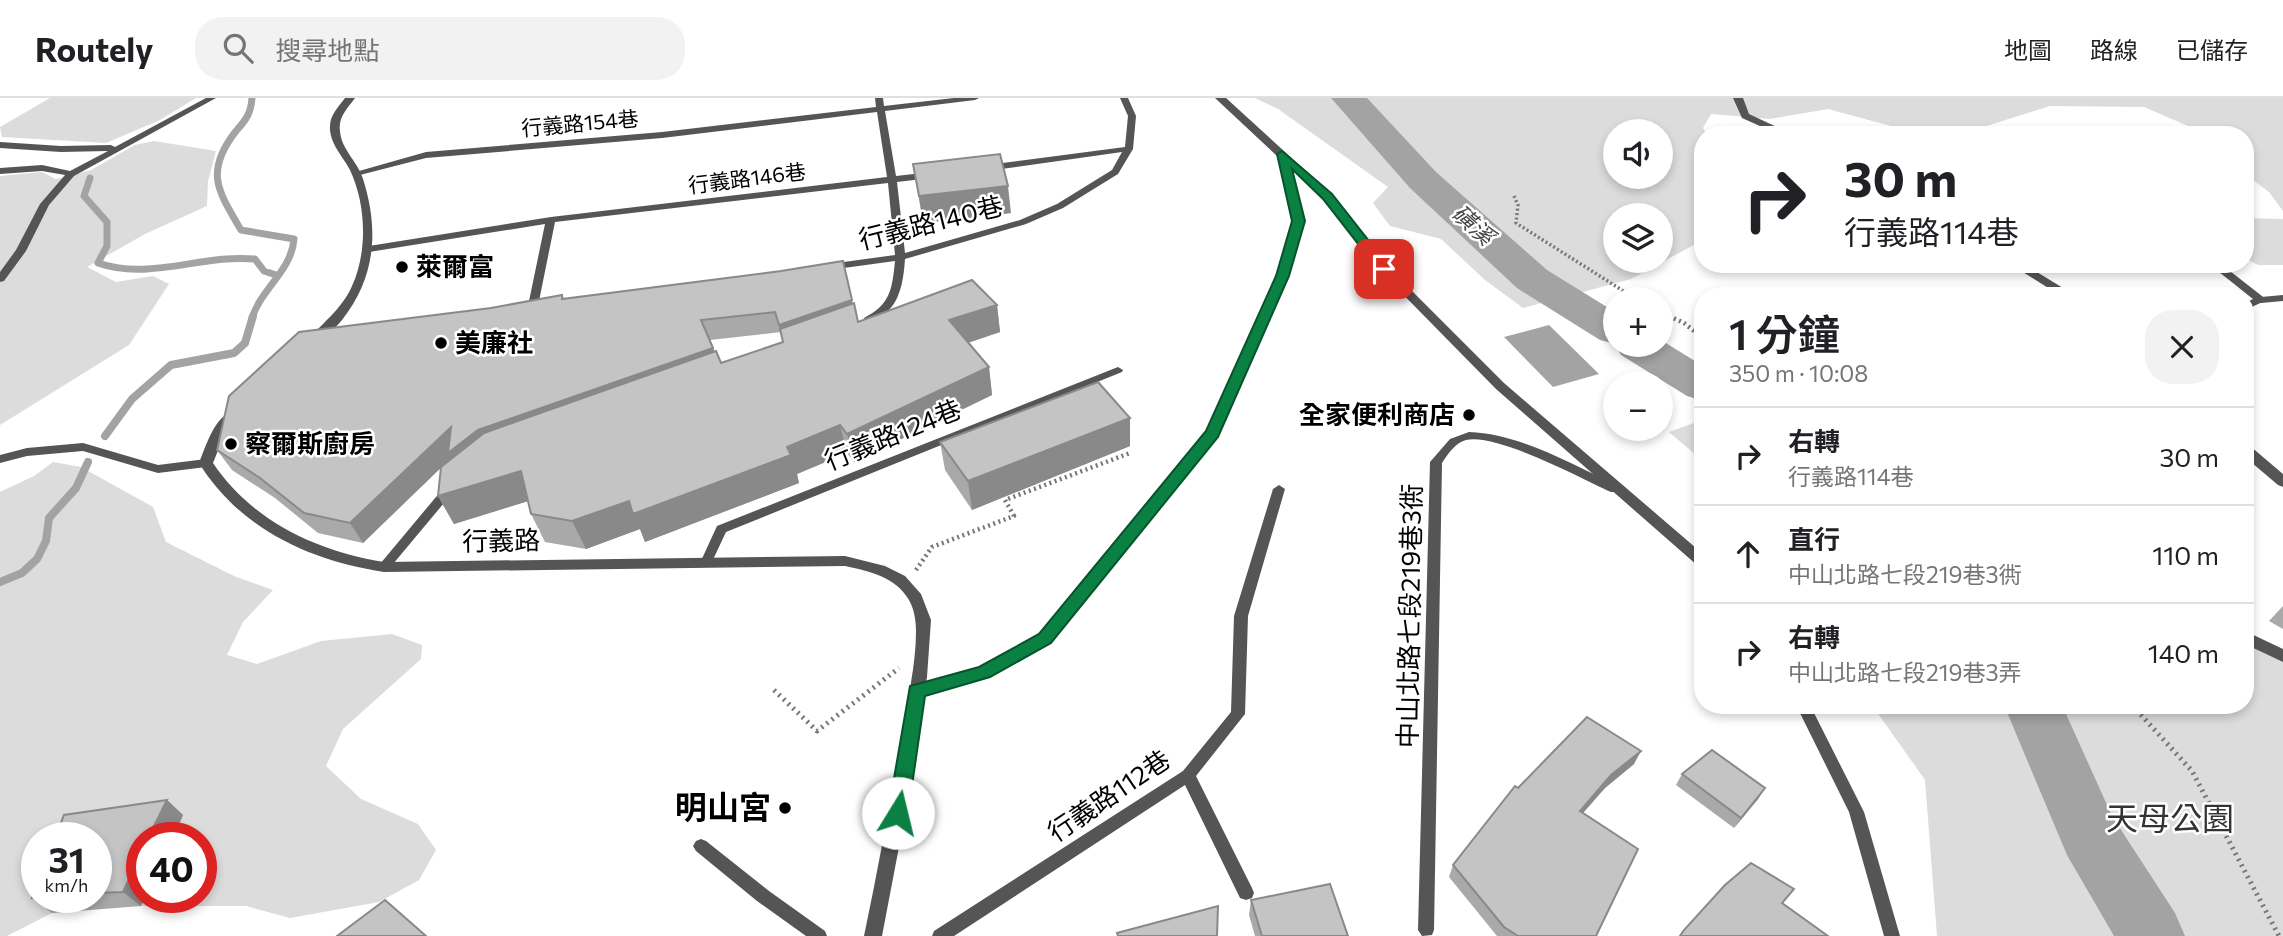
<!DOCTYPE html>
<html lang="zh-TW">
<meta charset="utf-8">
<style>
:root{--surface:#fff;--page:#f2f2f2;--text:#202124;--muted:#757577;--line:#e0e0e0}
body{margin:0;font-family:Commissioner,"Noto Sans TC",sans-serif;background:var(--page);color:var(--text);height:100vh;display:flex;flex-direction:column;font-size:26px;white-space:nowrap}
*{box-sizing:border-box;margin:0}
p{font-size:23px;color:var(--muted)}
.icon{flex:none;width:38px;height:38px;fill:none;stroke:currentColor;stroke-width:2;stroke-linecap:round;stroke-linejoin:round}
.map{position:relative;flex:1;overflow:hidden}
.panel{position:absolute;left:1694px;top:189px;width:560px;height:427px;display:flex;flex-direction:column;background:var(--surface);border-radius:28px;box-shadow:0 4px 10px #0003}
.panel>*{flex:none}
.guide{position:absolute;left:1694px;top:28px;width:560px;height:147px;border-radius:28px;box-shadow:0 4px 10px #0003;background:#fff;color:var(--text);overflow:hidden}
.buttons{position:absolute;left:1603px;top:21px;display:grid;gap:14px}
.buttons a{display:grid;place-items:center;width:70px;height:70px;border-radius:50%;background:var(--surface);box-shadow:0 4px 10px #0003;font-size:35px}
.speed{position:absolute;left:21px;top:724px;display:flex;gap:14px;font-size:35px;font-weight:700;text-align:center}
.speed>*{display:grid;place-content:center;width:91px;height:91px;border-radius:50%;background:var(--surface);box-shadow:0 4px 10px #0003;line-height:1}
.speed small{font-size:18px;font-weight:400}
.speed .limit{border:10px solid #d22;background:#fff;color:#111}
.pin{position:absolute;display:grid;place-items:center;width:60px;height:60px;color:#fff;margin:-30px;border-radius:14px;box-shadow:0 4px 10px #0006}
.me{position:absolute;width:77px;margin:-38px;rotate:9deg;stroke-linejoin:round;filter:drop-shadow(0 0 5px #0008)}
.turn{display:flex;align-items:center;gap:24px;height:147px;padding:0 35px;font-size:32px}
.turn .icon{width:91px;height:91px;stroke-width:2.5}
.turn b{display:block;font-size:49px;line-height:60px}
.round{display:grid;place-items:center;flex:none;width:74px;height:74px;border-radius:28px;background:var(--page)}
.headline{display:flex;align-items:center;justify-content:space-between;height:119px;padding:0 35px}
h1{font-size:42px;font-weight:600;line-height:52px}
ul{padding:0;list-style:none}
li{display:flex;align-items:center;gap:21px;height:98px;padding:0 35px;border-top:2px solid var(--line)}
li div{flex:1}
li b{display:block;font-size:26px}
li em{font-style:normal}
header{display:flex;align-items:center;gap:42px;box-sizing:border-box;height:98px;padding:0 35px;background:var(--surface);border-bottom:2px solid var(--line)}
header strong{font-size:33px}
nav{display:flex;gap:38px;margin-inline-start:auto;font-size:24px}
.search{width:490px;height:63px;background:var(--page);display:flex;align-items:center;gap:18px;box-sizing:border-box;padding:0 24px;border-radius:28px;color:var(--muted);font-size:26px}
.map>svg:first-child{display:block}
</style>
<header>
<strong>Routely</strong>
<div class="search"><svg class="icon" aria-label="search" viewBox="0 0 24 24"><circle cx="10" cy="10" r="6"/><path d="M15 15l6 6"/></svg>搜尋地點</div>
<nav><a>地圖</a><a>路線</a><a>已儲存</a></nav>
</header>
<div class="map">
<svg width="2283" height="838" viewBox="0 0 2283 838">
<rect width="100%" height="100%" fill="#fff"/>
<g fill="#dcdcdc" fill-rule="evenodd">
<polygon points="50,0 196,0 160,22 106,45 2,39 0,29"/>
<path d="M 1255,0 L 2283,0 L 2283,113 L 2269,94 L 2245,76 L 2245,37 L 2197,37 L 2188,28 L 2144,9 L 2050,8 L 1958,37 L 1924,37 L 1828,11 L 1770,21 L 1711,16 L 1703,30 L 1707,37 L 1703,37 L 1703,142 L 1631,181 L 1523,210 L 1485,182 L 1441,141 L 1390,128 L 1373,105 L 1388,89 L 1278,11 ZM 1615,33 L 1661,33 L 1661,79 L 1615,79 ZM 1615,117 L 1661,117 L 1661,163 L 1615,163 Z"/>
<polygon points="154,43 216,53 208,83 207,108 145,136 87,169 116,184 153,178 169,186 129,247 0,327 0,78 42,74 56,81 91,72 135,47"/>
<polygon points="2245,120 2283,121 2283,167 2258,167 2245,160"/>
<polygon points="1702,322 1703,323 1703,363 1669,334"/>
<polygon points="53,364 81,369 153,409 166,444 234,478 273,492 243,524 227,557 257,566 321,543 392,536 422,547 421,561 343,631 326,668 361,701 418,726 436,752 419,782 379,804 290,820 246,808 141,808 145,800 201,800 201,740 173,740 182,718 80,740 37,740 37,800 57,800 52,815 7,838 0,838 0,394 34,378"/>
<polygon points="2245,542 2283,561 2283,838 1937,838 1925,682 1872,607 2245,607"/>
</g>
<polygon fill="#a3a3a3" points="1549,227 1599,276 1553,289 1504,239"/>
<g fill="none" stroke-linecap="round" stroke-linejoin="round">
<g stroke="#a3a3a3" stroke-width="7">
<path d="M 252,0 C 251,15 246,22 236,33 C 204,74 218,93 241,132 L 294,141 C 292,172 261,191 252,220"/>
<path d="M 90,80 L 84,98 L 107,124 L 107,148 L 98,165 C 149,183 202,156 255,161 L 264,173 L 276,177"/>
</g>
<g stroke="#a3a3a3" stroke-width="8">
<polyline points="105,338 132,301 171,267 234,255 245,245 253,218"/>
<polyline points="0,484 22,475 37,461 46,443 49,420 76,390 88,364"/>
</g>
<g fill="#a3a3a3" fill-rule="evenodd">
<polygon points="1331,0 1367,0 1436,74 1547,172 1615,214 1615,246 1600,242 1517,190 1410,90"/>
<polygon points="1661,242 1703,268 1703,303 1687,298 1621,257 1615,247 1661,247"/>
<polygon points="2004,607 2062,607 2112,718 2175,815 2185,838 2114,838 2067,757"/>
</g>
<g stroke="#777" stroke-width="3.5" stroke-dasharray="2 2.5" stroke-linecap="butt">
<polyline points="1514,98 1518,107 1516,125 1636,201"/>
<polyline points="1661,215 1673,220"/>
</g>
<g stroke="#777" stroke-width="4.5" stroke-dasharray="2 3.5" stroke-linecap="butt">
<polyline points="1669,218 1684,225 1703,240"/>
<polyline points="916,472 932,449 1014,418 1005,402 1130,355"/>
</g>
<g stroke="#777" stroke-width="5" stroke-dasharray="2 4.5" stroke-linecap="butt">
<polyline points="774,592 817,633 899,570"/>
<polyline points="2132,607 2192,673 2279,838"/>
</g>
<g fill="#555" fill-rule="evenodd">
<polygon points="206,0 216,0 74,78 49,107 26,153 4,183 0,184 0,174 16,152 40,106 65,77 42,73 0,76 0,70 42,67 70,73 108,53 61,54 0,50 0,44 61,48 111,47 115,49"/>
<path d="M 875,0 L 883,0 L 884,8 L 954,0 L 979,0 L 975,2 L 885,13 L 896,78 L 931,74 L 935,77 L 931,80 L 897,84 L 905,155 L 1020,122 L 1057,106 L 1112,72 L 1122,54 L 987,73 L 983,70 L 987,67 L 1125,49 L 1128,18 L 1120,0 L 1128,0 L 1136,18 L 1133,51 L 1118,76 L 1063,110 L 1026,126 L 905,161 C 903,190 898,215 868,225 L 864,224 L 864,220 C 891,206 892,191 895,163 L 829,172 L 824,169 L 829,166 L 895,157 L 888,85 L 555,124 L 538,208 L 533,211 L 528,208 L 545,126 L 369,154 L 364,151 L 369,148 L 551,119 L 887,79 L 877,14 L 662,40 L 426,60 L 356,78 L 352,75 L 426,54 L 662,34 L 876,9 Z"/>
<polygon points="2000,166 2022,166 2023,168 2018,171"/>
<polygon points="2283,197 2283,203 2261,205 2256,202 2261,199"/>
<polygon points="1118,269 1123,272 1122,274 726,434 710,468 702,468 700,465 717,428"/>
<path d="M 1469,334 C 1522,336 1572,367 1619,388 L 1621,391 L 1619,394 L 1611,394 C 1580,380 1497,335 1466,342 C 1455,345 1448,356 1442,365 L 1434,832 L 1432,837 L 1422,838 L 1418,832 L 1430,364 L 1450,341 Z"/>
<polygon points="83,345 158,367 206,361 212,365 206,369 158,375 83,353 27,358 0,365 0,357 27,350"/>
<polygon points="450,386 454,387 456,390 454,393 388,472 380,472 378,469 380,466 446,387"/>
<polygon points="1279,387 1285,391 1248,518 1245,616 1196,678 1252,790 1254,795 1252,800 1246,802 1240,800 1185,687 954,838 932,838 934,833 1183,673 1231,614 1234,518 1273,391"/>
<polygon points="1796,607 1810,607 1864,714 1900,838 1884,838 1849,714"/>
<polygon points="701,741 706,743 769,793 825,833 827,838 806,838 757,803 696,753 693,748 696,743"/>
</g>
<g fill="#555" fill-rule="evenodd">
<polygon points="1215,0 1226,0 1331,96 1388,169 1504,285 1703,456 1703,469 1698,468 1496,291 1380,173 1323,100 1291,70 1304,123 1288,178 1217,338 1050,544 990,578 917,599 911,598 909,593 911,588 980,569 1040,536 1206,333 1276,178 1294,123 1277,58"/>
<polygon points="1733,0 1743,0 1749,16 1794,37 1780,37 1742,20"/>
<polygon points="2010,166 2024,166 2076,198 2061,198"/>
<polygon points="2209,166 2221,166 2267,202 2245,212 2245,205 2253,201"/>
<polygon points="2245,347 2250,348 2283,376 2283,389 2278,387 2245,359"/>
<polygon points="2245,533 2283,551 2283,564 2245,546"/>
</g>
<g fill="#555" fill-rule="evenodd">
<path d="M 345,0 L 355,0 C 347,11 338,19 340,33 C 341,51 358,64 363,81 C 379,131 376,179 342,222 C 335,230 325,242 314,246 L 308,242 C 323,224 342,211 352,188 C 368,153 366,106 350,72 C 342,57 329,45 330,28 C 330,17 339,8 345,0 Z"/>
<path d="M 232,313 L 238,317 L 225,335 L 213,365 C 252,423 316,453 384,464 L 845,458 L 885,468 L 905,478 L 921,496 L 931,522 L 927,579 L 903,728 L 882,838 L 864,838 C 878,772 890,705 901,639 C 907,604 916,568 916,533 C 916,522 914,511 909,502 C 896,479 869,473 845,468 L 384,474 C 310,463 240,431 199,365 C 206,348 214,320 232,313 Z"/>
</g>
</g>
<g fill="#a9a9a9" fill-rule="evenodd">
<polygon points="913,66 1011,115 923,125"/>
<path d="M 562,197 L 564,200 L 853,205 L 858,224 L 997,207 L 1000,234 L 968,245 L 989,269 L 992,297 L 854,364 L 847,355 L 797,376 L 799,385 L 645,444 L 640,431 L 586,451 L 545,444 L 531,416 L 528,403 L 454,426 L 438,398 L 451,361 L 451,360 L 363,445 L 318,435 L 275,400 L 232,372 L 217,352 L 491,210 ZM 781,234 L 783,244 L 721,265 L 715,254 L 710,242 Z"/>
<polygon points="1130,320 1130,348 972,412 945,372 940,344"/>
<polygon points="2283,508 2283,531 2269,523"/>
<polygon points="1634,666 1605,690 1583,715 1596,838 1497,838 1449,779 1453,767 1518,690"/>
<polygon points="1682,676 1765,690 1758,701 1734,730 1676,687"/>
<polygon points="167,702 183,717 173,740 142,740 141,808 52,815 32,800 96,800 96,740"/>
<polygon points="1251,802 1348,838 1255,838 1249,817"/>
</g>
<g fill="#898989">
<polygon points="1008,88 1011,115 923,125 919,98"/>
<polygon points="852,202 856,222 784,247 779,227"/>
<polygon points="997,207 1000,234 952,250 949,222"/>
<polygon points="713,250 720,270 459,375 451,360 363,445 350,425 451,329 478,332"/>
<polygon points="989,269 992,297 854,364 847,336"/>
<polygon points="1130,320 1130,348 972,412 968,383"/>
<polygon points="840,327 847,355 797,376 799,385 645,444 640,431 586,451 572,423"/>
<polygon points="521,373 535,401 454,426 438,398"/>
<polygon points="1641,653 1634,666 1605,690 1574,725 1580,713 1611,677"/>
<polygon points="1765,690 1758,701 1734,730 1741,720"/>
<polygon points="167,702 183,717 173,740 148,740"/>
<polygon points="142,754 142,800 145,800 141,808 123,794"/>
</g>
<g fill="#c4c4c4" stroke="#898989" stroke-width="2">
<polygon points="1000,56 1008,88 919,98 913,66"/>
<polygon points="843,163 852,202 779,227 775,214 701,222 713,250 478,332 448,355 451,329 350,425 304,415 260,380 217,352 229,298 299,234 491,210 562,197 562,201 781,173"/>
<polygon points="972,182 997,207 949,222 989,269 847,336 840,327 787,349 791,357 633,416 629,403 572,423 531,416 521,373 438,398 441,369 484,335 716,253 721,265 783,244 780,231 854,205 858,224"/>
<polygon points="1098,284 1130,320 968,383 940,344"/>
<polygon points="1587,619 1641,653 1611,677 1580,713 1638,751 1596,838 1518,838 1504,829 1453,767 1515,688 1518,690"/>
<polygon points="1712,652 1765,690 1741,720 1682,676"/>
<polygon points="167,702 148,740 142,740 142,754 123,794 96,795 96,740 55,740 64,717"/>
<polygon points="1751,765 1794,791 1782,805 1828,838 1680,838 1684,832 1725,787"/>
<polygon points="1330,786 1348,838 1262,838 1251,802"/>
<polygon points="37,787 37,799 32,800"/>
<polygon points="385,802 426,838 337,838"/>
<polygon points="1218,808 1217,838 1118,838 1117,835"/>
</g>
<polygon fill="#0b8043" stroke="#07532c" stroke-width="2" points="1282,53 1332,96 1391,171 1380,174 1323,101 1292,71 1305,123 1289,178 1218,339 1051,545 990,579 925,598 908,715 905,721 898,724 891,721 888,715 910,588 979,569 1039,536 1206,333 1276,178 1292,123 1277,56"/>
<g fill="#000" stroke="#fff" stroke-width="2.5">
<circle cx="402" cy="169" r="7"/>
<circle cx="441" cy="245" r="7"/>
<circle cx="1469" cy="317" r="7"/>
<circle cx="231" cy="346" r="7"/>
<circle cx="785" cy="710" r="7"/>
</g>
<g text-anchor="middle" stroke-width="5" stroke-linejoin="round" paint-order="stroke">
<g font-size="21" fill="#000" stroke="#fff">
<text transform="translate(580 26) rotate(-5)" y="7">行義路154巷</text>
<text transform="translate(747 81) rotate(-7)" y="7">行義路146巷</text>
</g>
<g font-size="23" font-style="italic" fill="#444" stroke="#fff">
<text transform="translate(1473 127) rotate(42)" y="8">磺溪</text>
</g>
<g font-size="26" fill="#000" stroke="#fff">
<text transform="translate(931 125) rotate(-14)" y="9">行義路140巷</text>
<text transform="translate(893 337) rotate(-22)" y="9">行義路124巷</text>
<text transform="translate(501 443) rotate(-1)" y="9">行義路</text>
<text transform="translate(1410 518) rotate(-89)" y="9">中山北路七段219巷3衖</text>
<text transform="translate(1109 698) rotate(-34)" y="9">行義路112巷</text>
</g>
<g font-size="26" font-weight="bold" fill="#000" stroke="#fff" text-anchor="start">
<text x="416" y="178">萊爾富</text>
<text x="455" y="254">美廉社</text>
<text x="1455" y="326" text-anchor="end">全家便利商店</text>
<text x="245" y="355">察爾斯廚房</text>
</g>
<g font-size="32" font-weight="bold" fill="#000" stroke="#fff" text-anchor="end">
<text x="771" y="721">明山宮</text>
</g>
<g font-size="32" fill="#333" stroke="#fff">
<text x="2170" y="732">天母公園</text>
</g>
</g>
</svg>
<div class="buttons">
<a><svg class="icon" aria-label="sound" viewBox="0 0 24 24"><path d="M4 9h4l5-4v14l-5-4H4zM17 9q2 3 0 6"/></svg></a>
<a><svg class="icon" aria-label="layers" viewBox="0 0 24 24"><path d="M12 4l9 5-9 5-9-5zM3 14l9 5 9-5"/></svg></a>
<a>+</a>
<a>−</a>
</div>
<div class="speed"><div>31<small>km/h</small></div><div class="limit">40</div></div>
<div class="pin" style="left:1384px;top:171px;background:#d93025"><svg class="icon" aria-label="arrive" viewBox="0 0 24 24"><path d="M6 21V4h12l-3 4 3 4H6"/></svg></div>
<svg class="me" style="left:898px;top:715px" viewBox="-20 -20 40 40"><circle r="19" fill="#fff"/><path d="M0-13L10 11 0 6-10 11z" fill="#0b8043"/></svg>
<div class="guide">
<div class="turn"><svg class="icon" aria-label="right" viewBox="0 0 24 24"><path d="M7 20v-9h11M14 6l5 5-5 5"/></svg><div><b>30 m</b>行義路114巷</div></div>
</div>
<section class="panel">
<div class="headline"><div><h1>1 分鐘</h1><p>350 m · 10:08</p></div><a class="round"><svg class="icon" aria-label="close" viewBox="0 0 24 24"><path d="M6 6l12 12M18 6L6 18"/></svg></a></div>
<ul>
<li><svg class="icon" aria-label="right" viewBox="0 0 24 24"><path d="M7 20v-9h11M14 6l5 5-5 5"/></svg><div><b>右轉</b><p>行義路114巷</p></div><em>30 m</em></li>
<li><svg class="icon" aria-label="ahead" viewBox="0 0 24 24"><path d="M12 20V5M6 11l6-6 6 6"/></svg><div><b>直行</b><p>中山北路七段219巷3衖</p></div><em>110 m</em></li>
<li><svg class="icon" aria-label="right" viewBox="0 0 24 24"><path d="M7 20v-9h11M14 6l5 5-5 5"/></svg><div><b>右轉</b><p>中山北路七段219巷3弄</p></div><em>140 m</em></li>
</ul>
</section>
</div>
